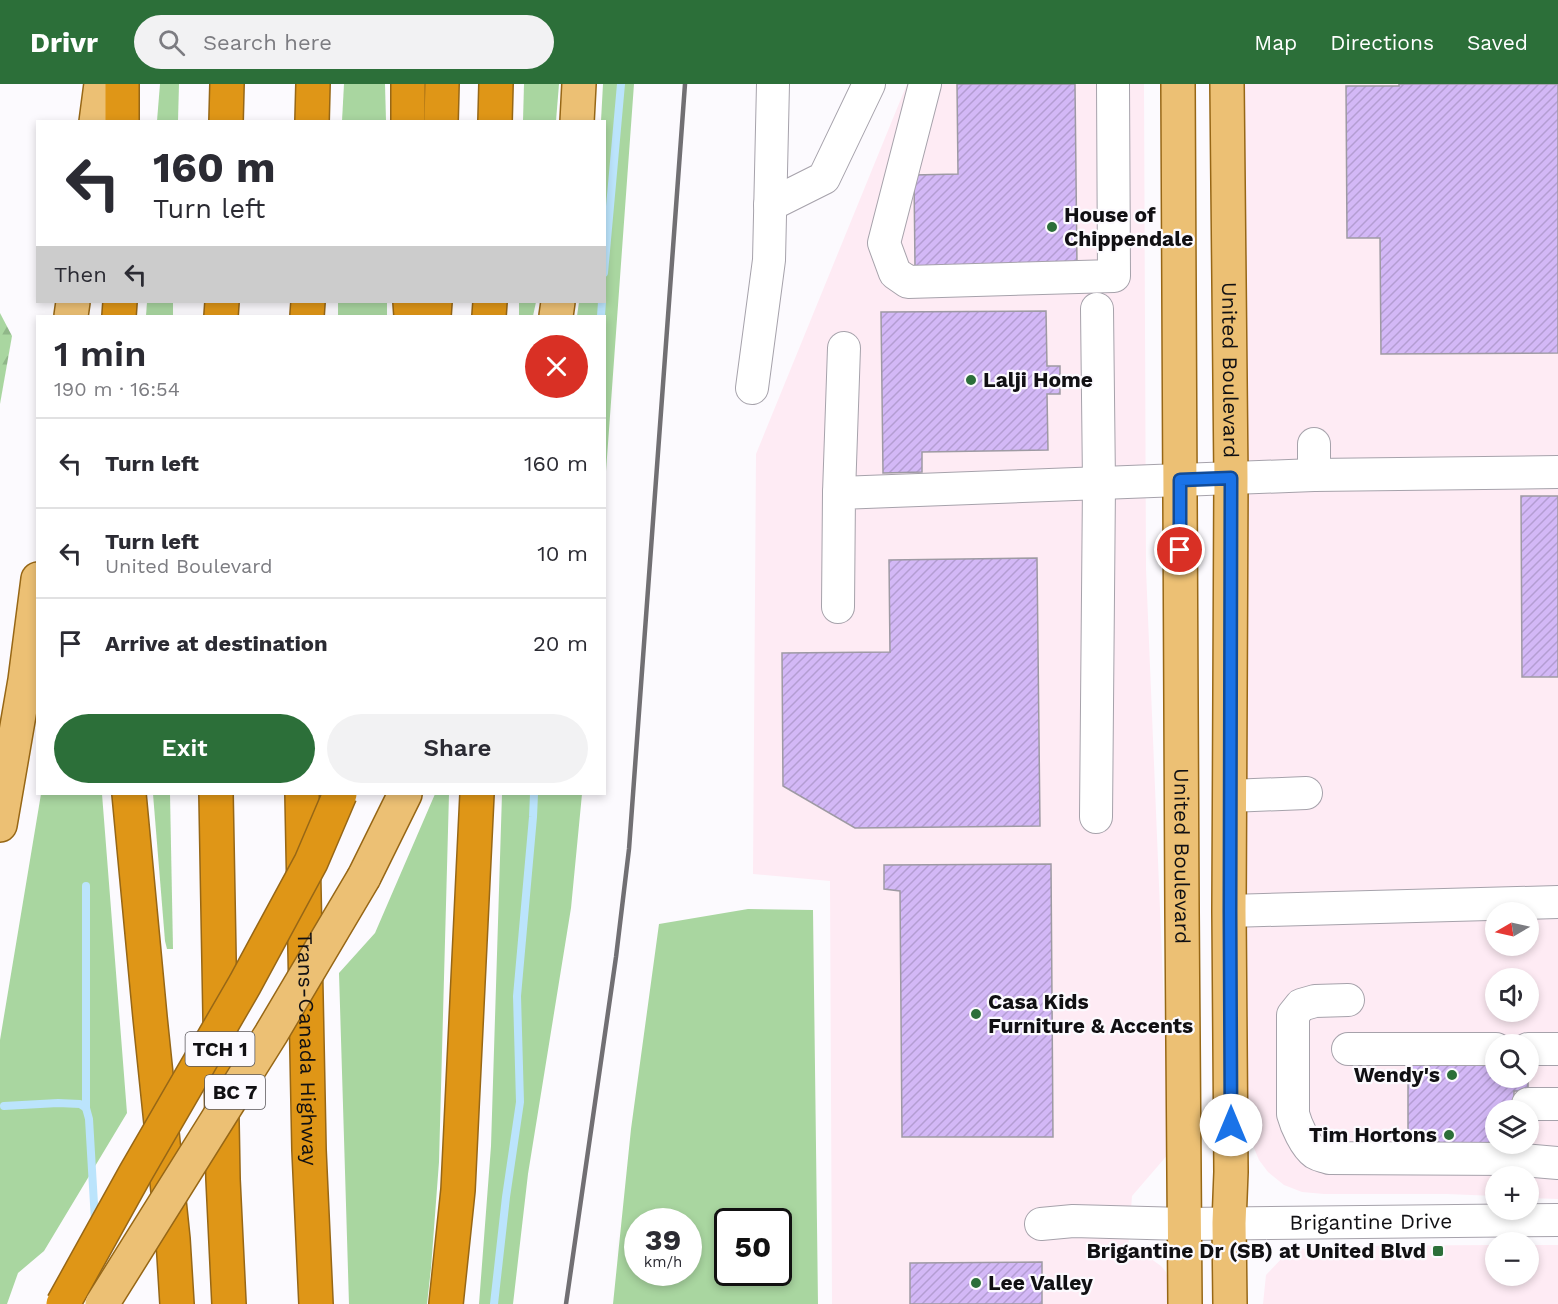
<!DOCTYPE html>
<meta charset="utf-8">
<style>
:root{--surface:#fff;--page:#f2f2f3;--text:#2b2b33;--muted:#7c7c81;--line:#e1e1e2;--accent:#2c6f39}
body{margin:0;font-family:"Work Sans",sans-serif;background:var(--page);color:var(--text);height:100vh;display:flex;flex-direction:column;font-size:22px;white-space:nowrap}
*{box-sizing:border-box;margin:0}
p{font-size:20px;color:var(--muted)}
.icon{flex:none;width:33px;height:33px;fill:none;stroke:currentColor;stroke-width:2;stroke-linecap:round;stroke-linejoin:round}
.map{position:relative;flex:1;overflow:hidden}
.sheet{position:absolute;left:36px;top:231px;width:570px;height:480px;display:flex;flex-direction:column;background:var(--surface);border-radius:0px;box-shadow:0 3px 9px #0003}
.sheet>*{flex:none}
.banner{position:absolute;left:36px;top:36px;width:570px;height:183px;border-radius:0px;box-shadow:0 3px 9px #0003;background:#fff;color:var(--text);overflow:hidden}
.needle{width:39px;rotate:261deg}
.tools{position:absolute;left:1485px;top:818px;display:grid;gap:12px}
.tools a{display:grid;place-items:center;width:54px;height:54px;border-radius:50%;background:var(--surface);box-shadow:0 3px 9px #0003;font-size:30px}
.speed{position:absolute;left:624px;top:1124px;display:flex;gap:12px;font-size:30px;font-weight:700;text-align:center}
.speed>*{display:grid;place-content:center;width:78px;height:78px;border-radius:50%;background:var(--surface);box-shadow:0 3px 9px #0003;line-height:1}
.speed small{font-size:15px;font-weight:400}
.speed .limit{border:3px solid #111;border-radius:9px;background:#fff;color:#111}
.pin{position:absolute;display:grid;place-items:center;width:51px;height:51px;color:#fff;margin:-26px;border:3px solid #fff;border-radius:50%;box-shadow:0 2px 6px #0007}
.me{position:absolute;width:66px;margin:-33px;rotate:0deg;stroke-linejoin:round;filter:drop-shadow(0 0 4px #0008)}
.turn{display:flex;align-items:center;gap:21px;height:126px;padding:0 18px;font-size:27px}
.turn .icon{width:78px;height:78px;stroke-width:2.5}
.turn b{display:block;font-size:42px;line-height:51px}
.then{display:flex;align-items:center;height:57px;padding:0 18px;background:#0003;gap:12px;font-size:22px}
.round{display:grid;place-items:center;flex:none;width:63px;height:63px;border-radius:32px;background:var(--page)}
.summary{display:flex;align-items:center;justify-content:space-between;height:102px;padding:0 18px}
h1{font-size:36px;font-weight:600;line-height:45px}
.cta{display:flex;gap:12px;margin-top:auto;padding:12px 18px}
.cta a{flex:1;height:69px;border-radius:36px;background:var(--accent);color:#fff;font-size:24px;font-weight:600;line-height:69px;text-align:center}
.cta a+a{background:var(--page);color:var(--text)}
ul{padding:0;list-style:none}
li{display:flex;align-items:center;gap:18px;height:90px;padding:0 18px;border-top:2px solid var(--line)}
li div{flex:1}
li b{display:block;font-size:22px}
li em{font-style:normal}
header{display:flex;align-items:center;gap:36px;box-sizing:border-box;height:84px;padding:0 30px;background:var(--accent);color:#fff}
header strong{font-size:28px}
nav{display:flex;gap:33px;margin-inline-start:auto;font-size:21px}
.search{width:420px;height:54px;background:var(--page);display:flex;align-items:center;gap:15px;box-sizing:border-box;padding:0 21px;border-radius:33px;color:var(--muted);font-size:22px}
.map>svg:first-child{display:block}
</style>
<header>
<strong>Drivr</strong>
<div class="search"><svg class="icon" aria-label="search" viewBox="0 0 24 24"><circle cx="10" cy="10" r="6"/><path d="M15 15l6 6"/></svg>Search here</div>
<nav><a>Map</a><a>Directions</a><a>Saved</a></nav>
</header>
<div class="map">
<svg width="1558" height="1220" viewBox="0 0 1558 1220">
<defs>
<pattern id="forest-firs" width="22" height="20" patternUnits="userSpaceOnUse" patternTransform="scale(1.5)"><rect width="22" height="20" fill="#a9d6a0"/><path d="M5 1l3.5 6h-7zM16 11l3.5 6h-7z" fill="#90b789"/></pattern>
<pattern id="building-hatch" width="6" height="6" patternUnits="userSpaceOnUse" patternTransform="scale(1.5)"><rect width="6" height="6" fill="#d3b8f6"/><path d="M-1 1l2-2M0 6l6-6M5 7l2-2" fill="none" stroke="#b49dd2"/></pattern>
</defs>
<rect width="100%" height="100%" fill="#fcfafe"/>
<g fill="#feebf4" fill-rule="evenodd">
<polygon points="907,0 1144,0 1146,485 1170,1068 1132,1112 1128,1167 1147,1172 1161,1182 1166,1188 1169,1198 1171,1220 832,1220 830,797 753,790 756,370"/>
<path d="M 1233,0 L 1558,0 L 1558,1115 L 1529,1114 L 1528,1092 L 1496,1092 L 1495,1112 L 1447,1110 L 1324,1110 L 1302,1108 L 1284,1101 L 1268,1088 L 1259,1076 L 1251,1057 L 1248,1043 L 1247,791 L 1231,394 ZM 1496,828 L 1528,828 L 1528,861 L 1496,861 ZM 1496,894 L 1528,894 L 1528,927 L 1496,927 ZM 1496,960 L 1528,960 L 1528,993 L 1496,993 ZM 1496,1026 L 1528,1026 L 1528,1059 L 1496,1059 Z"/>
<polygon points="1495,1161 1496,1191 1528,1191 1529,1161 1558,1161 1558,1220 1263,1220 1266,1191 1285,1171 1300,1165 1327,1162"/>
</g>
<g fill="#a9d6a0" fill-rule="evenodd">
<polygon points="160,0 179,0 178,37 157,37"/>
<polygon points="344,0 385,0 386,37 342,37"/>
<polygon points="524,0 559,0 556,37 523,37"/>
<polygon points="603,0 634,0 605,401 604,232 577,232 579,218 604,218 604,38 601,37"/>
<polygon points="147,218 173,218 173,232 146,232"/>
<rect x="338" y="218" width="49" height="14"/>
<polygon points="519,218 536,218 533,232 519,232"/>
<polygon points="41,710 102,710 127,1029 44,1167 18,1189 7,1220 0,1220 0,956"/>
<polygon points="153,710 170,710 173,865 167,865 165,857"/>
<polygon points="435,710 449,710 439,1078 431,1184 427,1220 349,1220 339,889 375,849"/>
<polygon points="502,710 582,710 571,824 528,1090 513,1220 479,1220 491,1062"/>
<path d="M 748,825 L 813,826 L 818,1220 L 613,1220 L 631,1045 L 659,840 ZM 638,1137 L 688,1137 L 688,1188 L 638,1188 ZM 728,1137 L 778,1137 L 778,1188 L 728,1188 Z"/>
</g>
<polygon fill="url(#forest-firs)" points="0,229 12,252 0,320"/>
<g fill="none" stroke-linecap="round" stroke-linejoin="round">
<g stroke="#bbe4fc" stroke-width="8">
<polyline points="604,189 621,0"/>
<polyline points="601,232 602,218"/>
<polyline points="4,1022 58,1019 80,1020 86,1024 89,1035 95,1137"/>
<polyline points="86,1024 86,802"/>
<polyline points="494,1220 506,1113 520,1018 517,912 533,733 534,710"/>
</g>
</g>
<g fill="url(#building-hatch)" stroke="#9e9aa3" stroke-width="1.5">
<polygon points="957,0 1075,0 1077,181 915,183 914,91 958,90"/>
<polygon points="1399,0 1558,0 1558,269 1381,270 1380,154 1347,154 1346,2 1399,2"/>
<polygon points="1046,227 1047,282 1060,282 1060,310 1047,310 1048,366 922,368 922,388 883,389 881,228"/>
<polygon points="1521,412 1558,412 1558,593 1522,593"/>
<polygon points="1037,474 1040,742 855,744 783,702 782,569 890,568 889,476"/>
<polygon points="1051,780 1053,1053 902,1053 900,807 884,805 884,781"/>
<polygon points="1496,974 1496,993 1528,993 1528,1007 1514,1007 1514,1026 1496,1026 1496,1059 1514,1059 1515,1065 1439,1065 1439,1058 1408,1058 1408,981 1429,981 1429,975"/>
<polygon points="1042,1178 1042,1220 910,1220 910,1179"/>
</g>
<g fill="none" stroke-linecap="round" stroke-linejoin="round">
<defs>
<g id="minor">
<polyline points="925,0 884,159 895,189 908,198 1114,192 1113,0"/>
<polyline points="770,121 824,94 869,0"/>
<polyline points="752,304 769,176 773,0"/>
<polyline points="1314,391 1314,360"/>
<polyline points="839,409 844,264"/>
<polyline points="838,523 839,409 1314,391 1558,388"/>
<polyline points="1230,712 1306,709"/>
<polyline points="1096,733 1099,400 1097,225"/>
<polyline points="1229,827 1558,818"/>
<path d="M 1348,916 L 1315,917 L 1301,921 L 1293,931 L 1293,1030 C 1296,1041 1305,1062 1315,1069 C 1320,1072 1324,1072 1329,1074 L 1510,1075 L 1558,1079"/>
<polyline points="1348,965 1496,965"/>
<polyline points="1528,965 1558,965"/>
<polyline points="1528,1020 1558,1020"/>
<path id="s1" d="M 1041,1140 L 1073,1137 L 1184,1140 L 1558,1136"/>
</g>
<g id="major">
<path id="s2" d="M 1178,0 L 1182,827 L 1185,1220"/>
<path id="s3" d="M 1227,0 L 1231,394 L 1229,827 L 1231,1088 L 1229,1139 L 1230,1220"/>
<polyline points="96,38 101,0"/>
<polyline points="577,38 579,0"/>
<polyline points="71,232 73,218"/>
<polyline points="556,232 558,218"/>
<polyline points="0,741 25,596 38,495"/>
<polyline points="364,793 405,710"/>
</g>
<g id="highway">
<polyline points="408,0 408,38"/>
<polyline points="122,38 122,0"/>
<polyline points="226,38 227,0"/>
<polyline points="312,38 313,0"/>
<polyline points="441,38 442,0"/>
<polyline points="495,38 496,0"/>
<polyline points="410,218 411,232"/>
<polyline points="119,232 120,218"/>
<polyline points="221,232 222,218"/>
<polyline points="307,232 308,218"/>
<polyline points="434,232 435,218"/>
<polyline points="489,232 490,218"/>
<polyline points="129,710 150,933 173,1155 177,1220"/>
<polyline points="216,710 223,1095 229,1220"/>
<path id="s4" d="M 302,710 L 309,1066 L 316,1220"/>
<polyline points="446,1220 458,1106 477,710"/>
</g>
</defs>
<use href="#minor" stroke="#a6a2ab" stroke-width="34"/>
<use href="#major" stroke="#976716" stroke-width="36"/>
<use href="#highway" stroke="#976716" stroke-width="36"/>
<use href="#minor" stroke="#fff" stroke-width="32"/>
<use href="#major" stroke="#ecc074" stroke-width="33"/>
<use href="#highway" stroke="#df9617" stroke-width="33"/>
<polyline stroke="#716f73" stroke-width="4.5" points="566,1220 616,873 629,765 685,0"/>
<defs>
<polyline id="major-bridge" points="102,1220 271,950 364,793"/>
<polyline id="highway-bridge" points="63,1220 135,1090 245,900 311,778 340,710"/>
</defs>
<use href="#major-bridge" stroke="#976716" stroke-width="36" stroke-linecap="butt"/>
<use href="#highway-bridge" stroke="#976716" stroke-width="36" stroke-linecap="butt"/>
<use href="#major-bridge" stroke="#ecc074" stroke-width="33"/>
<use href="#highway-bridge" stroke="#df9617" stroke-width="33"/>
</g>
<g fill="none" stroke-linecap="round" stroke-linejoin="round">
<defs>
<polyline id="route" points="1180,466 1180,396 1231,394 1230,827 1231,1041"/>
</defs>
<use href="#route" stroke="#114b97" stroke-width="15"/>
<use href="#route" stroke="#1a73e8" stroke-width="10"/>
</g>
<g fill="#2c6f39" stroke="#fcfafe" stroke-width="2">
<circle cx="1052" cy="143" r="6"/>
<circle cx="971" cy="296" r="6"/>
<circle cx="976" cy="930" r="6"/>
<circle cx="1452" cy="991" r="6"/>
<circle cx="1449" cy="1051" r="6"/>
<rect x="1432" y="1161" width="12" height="12" rx="3"/>
<circle cx="976" cy="1199" r="6"/>
</g>
<g text-anchor="middle" stroke-width="4.5" stroke-linejoin="round" paint-order="stroke">
<g fill="#fcfafe" stroke="#58565a" stroke-width="1.5">
<rect x="185.5" y="948" width="69" height="34" rx="4.5"/>
<rect x="205" y="991" width="60" height="34" rx="4.5"/>
</g>
<g font-size="20" font-weight="bold" fill="#111013">
<text x="220" y="972">TCH 1</text>
<text x="235" y="1015">BC 7</text>
</g>
<g font-size="21" font-weight="bold" fill="#111013" stroke="#fcfafe" text-anchor="start">
<text x="1064" y="138">House of<tspan x="1064" dy="24">Chippendale</tspan></text>
<text x="983" y="303">Lalji Home</text>
<text x="988" y="925">Casa Kids<tspan x="988" dy="24">Furniture &amp; Accents</tspan></text>
<text x="1440" y="998" text-anchor="end">Wendy's</text>
<text x="1437" y="1058" text-anchor="end">Tim Hortons</text>
<text x="1426" y="1174" text-anchor="end">Brigantine Dr (SB) at United Blvd</text>
<text x="988" y="1206">Lee Valley</text>
</g>
<g font-size="21" fill="#111013" stroke="#fcfafe">
<text dy="7" stroke="none"><textPath href="#s3" startOffset="286">United Boulevard</textPath></text>
<text dy="7" stroke="none"><textPath href="#s2" startOffset="772">United Boulevard</textPath></text>
<text dy="7" stroke="none"><textPath href="#s4" startOffset="255">Trans-Canada Highway</textPath></text>
<text dy="7" stroke="none"><textPath href="#s1" startOffset="330">Brigantine Drive</textPath></text>
</g>
</g>
</svg>
<div class="tools">
<a><svg class="needle" viewBox="-14 -14 28 28"><path d="M0-13l5 13h-10z" fill="#e53935"/><path d="M0 13l5-13h-10z" fill="#7c7c81"/></svg></a>
<a><svg class="icon" aria-label="sound" viewBox="0 0 24 24"><path d="M4 9h4l5-4v14l-5-4H4zM17 9q2 3 0 6"/></svg></a>
<a><svg class="icon" aria-label="search" viewBox="0 0 24 24"><circle cx="10" cy="10" r="6"/><path d="M15 15l6 6"/></svg></a>
<a><svg class="icon" aria-label="layers" viewBox="0 0 24 24"><path d="M12 4l9 5-9 5-9-5zM3 14l9 5 9-5"/></svg></a>
<a>+</a>
<a>−</a>
</div>
<div class="speed"><div>39<small>km/h</small></div><div class="limit">50</div></div>
<div class="pin" style="left:1180px;top:466px;background:#d93025"><svg class="icon" aria-label="arrive" viewBox="0 0 24 24"><path d="M6 21V4h12l-3 4 3 4H6"/></svg></div>
<svg class="me" style="left:1231px;top:1041px" viewBox="-20 -20 40 40"><circle r="19" fill="#fff"/><path d="M0-13L10 11 0 6-10 11z" fill="#1a73e8"/></svg>
<div class="banner">
<div class="turn"><svg class="icon" aria-label="left" viewBox="0 0 24 24"><path d="M17 20v-9H6M10 6l-5 5 5 5"/></svg><div><b>160 m</b>Turn left</div></div>
<div class="then">Then<svg class="icon" aria-label="left" viewBox="0 0 24 24"><path d="M17 20v-9H6M10 6l-5 5 5 5"/></svg></div>
</div>
<section class="sheet">
<div class="summary"><div><h1>1 min</h1><p>190 m · 16:54</p></div><a class="round" style="background:#d93025;color:#fff"><svg class="icon" aria-label="close" viewBox="0 0 24 24"><path d="M6 6l12 12M18 6L6 18"/></svg></a></div>
<ul>
<li><svg class="icon" aria-label="left" viewBox="0 0 24 24"><path d="M17 20v-9H6M10 6l-5 5 5 5"/></svg><div><b>Turn left</b></div><em>160 m</em></li>
<li><svg class="icon" aria-label="left" viewBox="0 0 24 24"><path d="M17 20v-9H6M10 6l-5 5 5 5"/></svg><div><b>Turn left</b><p>United Boulevard</p></div><em>10 m</em></li>
<li><svg class="icon" aria-label="arrive" viewBox="0 0 24 24"><path d="M6 21V4h12l-3 4 3 4H6"/></svg><div><b>Arrive at destination</b></div><em>20 m</em></li>
</ul>
<div class="cta"><a>Exit</a><a>Share</a></div>
</section>
</div>
